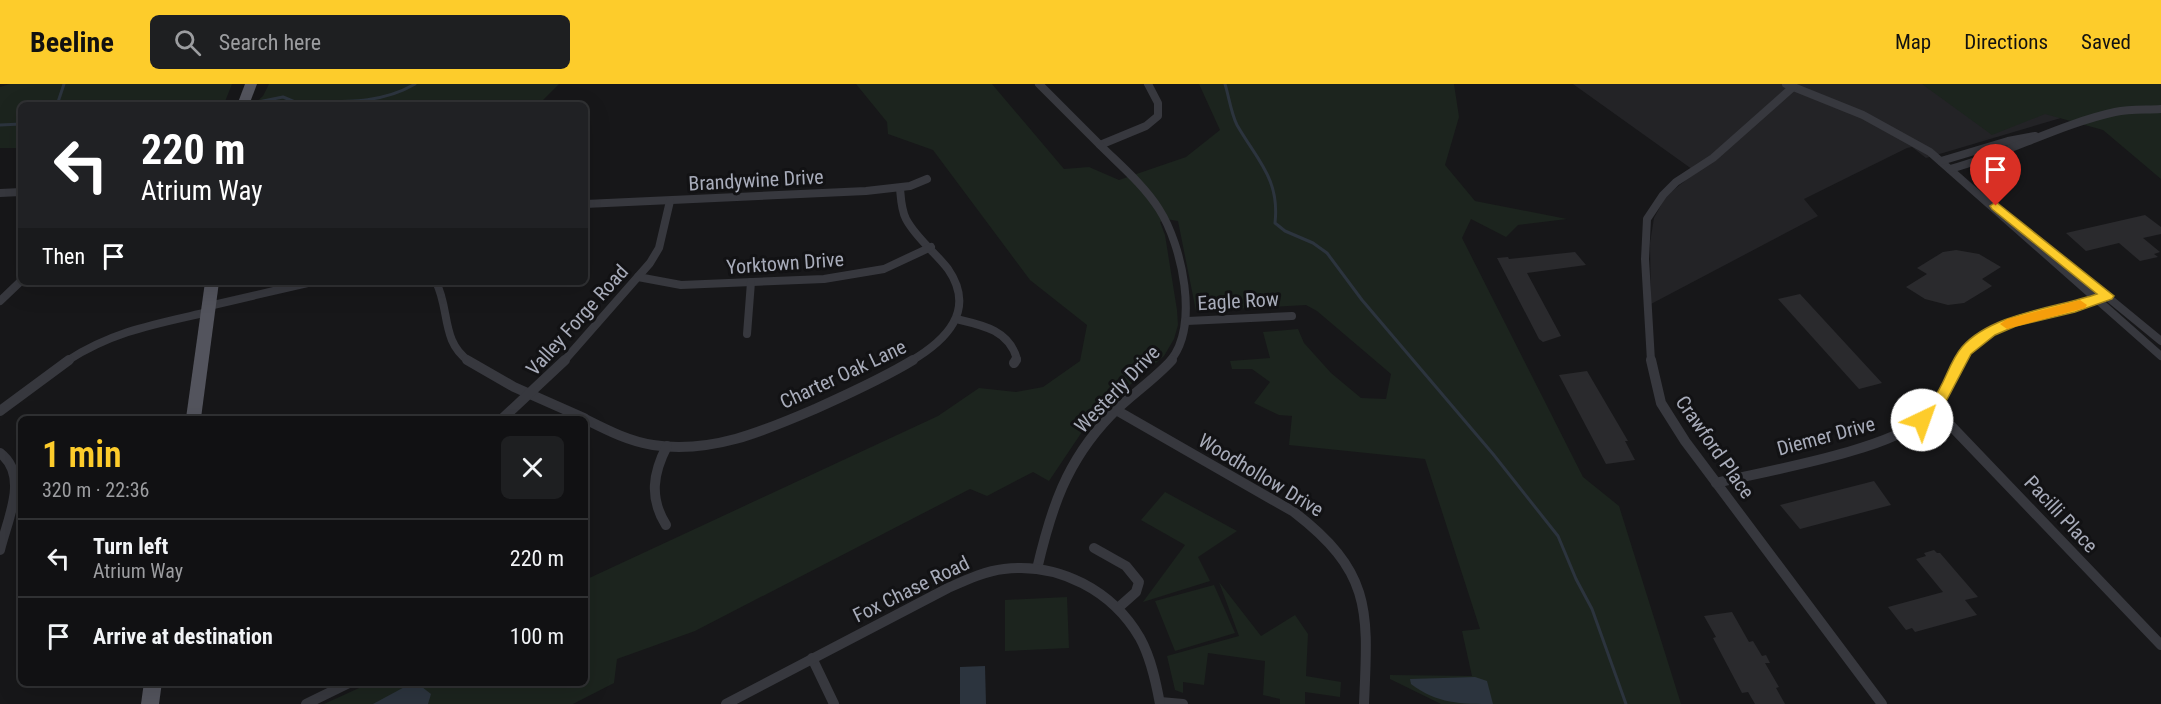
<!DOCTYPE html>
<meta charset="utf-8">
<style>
:root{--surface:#111113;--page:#1e1f21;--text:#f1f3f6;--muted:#9c9da0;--line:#303133;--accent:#fdcc2b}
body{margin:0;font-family:"Roboto Condensed",sans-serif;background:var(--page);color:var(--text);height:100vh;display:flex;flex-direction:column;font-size:22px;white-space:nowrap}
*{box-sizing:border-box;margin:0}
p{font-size:20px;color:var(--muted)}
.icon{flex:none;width:33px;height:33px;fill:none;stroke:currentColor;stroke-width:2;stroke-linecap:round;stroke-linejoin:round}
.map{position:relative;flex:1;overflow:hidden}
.panel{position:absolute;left:18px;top:332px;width:570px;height:270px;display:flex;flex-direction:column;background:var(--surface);border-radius:9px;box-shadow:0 6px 24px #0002,0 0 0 2px var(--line)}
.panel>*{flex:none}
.top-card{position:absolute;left:18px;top:18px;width:570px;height:183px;border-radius:9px;box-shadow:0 6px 24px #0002,0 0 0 2px var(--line);background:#202124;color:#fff;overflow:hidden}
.pin{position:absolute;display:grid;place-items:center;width:51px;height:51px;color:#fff;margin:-62px -26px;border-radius:50% 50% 50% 0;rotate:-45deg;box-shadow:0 0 6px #0007}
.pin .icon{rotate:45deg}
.me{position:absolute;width:66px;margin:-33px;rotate:42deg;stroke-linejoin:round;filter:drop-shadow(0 0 4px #0008)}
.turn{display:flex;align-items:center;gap:21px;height:126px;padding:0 24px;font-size:27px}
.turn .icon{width:78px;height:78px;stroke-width:2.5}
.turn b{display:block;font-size:42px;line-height:51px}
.then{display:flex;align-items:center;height:57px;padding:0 24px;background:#0003;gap:12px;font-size:22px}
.round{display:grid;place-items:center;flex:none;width:63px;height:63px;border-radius:9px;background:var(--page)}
.summary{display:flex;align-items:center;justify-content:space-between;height:102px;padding:0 24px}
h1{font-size:36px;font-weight:600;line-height:45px;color:var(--accent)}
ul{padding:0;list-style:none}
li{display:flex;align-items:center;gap:18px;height:78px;padding:0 24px;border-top:2px solid var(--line)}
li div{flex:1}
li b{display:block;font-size:22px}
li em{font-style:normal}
header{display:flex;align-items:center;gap:36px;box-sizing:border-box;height:84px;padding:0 30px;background:var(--accent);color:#111}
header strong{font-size:28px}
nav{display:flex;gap:33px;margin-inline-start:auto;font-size:21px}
.search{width:420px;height:54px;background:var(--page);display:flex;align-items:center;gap:15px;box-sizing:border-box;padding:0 21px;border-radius:9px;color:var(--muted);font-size:22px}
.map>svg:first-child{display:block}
</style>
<header>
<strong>Beeline</strong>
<div class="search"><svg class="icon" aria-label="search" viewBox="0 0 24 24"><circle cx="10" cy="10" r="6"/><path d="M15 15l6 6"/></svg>Search here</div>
<nav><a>Map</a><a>Directions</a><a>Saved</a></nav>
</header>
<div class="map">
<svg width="2161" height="620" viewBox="0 0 2161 620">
<rect width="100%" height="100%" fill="#171719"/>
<polygon fill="#232326" points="1573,0 2161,0 2161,20 2071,31 1926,74 1912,63 1907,64 1804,115 1818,132 1651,220 1650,159 1654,134 1666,112 1696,88"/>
<g fill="#1c241e">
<polygon points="10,0 232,0 224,20 226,21 21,21 21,64 0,64 0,3"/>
<polygon points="269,0 559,0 538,21 253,21 263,12"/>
<polygon points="856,0 992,0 1064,85 1089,83 1119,96 1186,73 1220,46 1199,0 1454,0 1459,33 1445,81 1475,117 1567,135 1518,141 1506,153 1471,135 1462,154 1583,393 1619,422 1681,620 1441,620 1390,595 1390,591 1472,592 1462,547 1480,545 1425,375 1289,361 1292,332 1279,331 1254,319 1270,298 1252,285 1232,285 1230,277 1270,274 1263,248 1298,245 1304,259 1331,289 1361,314 1386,315 1391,290 1317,227 1306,221 1196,227 1178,137 1166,135 1160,138 1165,151 1177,226 1178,241 1174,255 1164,272 1092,333 1049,397 1033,388 987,412 970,405 695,547 617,575 614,599 573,620 324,620 370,599 585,598 585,496 938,332 979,304 1016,308 1043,303 1080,277 1087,241 1030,196 933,66 888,50 887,38"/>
<polygon points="1922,0 2161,0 2161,95 2103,46 2045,30 1992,51"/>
<polygon points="1165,408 1237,447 1198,473 1210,497 1143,518 1185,461 1141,436"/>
<polygon points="1219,498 1261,552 1295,531 1308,550 1306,592 1341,598 1340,613 1305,608 1305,620 1280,620 1280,615 1263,611 1265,577 1208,569 1204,601 1183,598 1183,609 1175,606 1167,572 1239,552"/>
<polygon points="1214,501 1235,549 1175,567 1155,517"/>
<polygon points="1067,513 1069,564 1005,567 1005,516"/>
</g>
<g fill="#2c343e">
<polygon points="985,582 986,620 960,620 960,583"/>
<path d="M 1475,593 L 1487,597 L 1493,620 C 1461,620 1437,620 1411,600 L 1410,595 Z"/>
<polygon points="410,600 422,603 431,610 428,620 373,620"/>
</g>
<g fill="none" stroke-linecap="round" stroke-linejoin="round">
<g stroke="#2c343e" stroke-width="3">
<path d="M 1225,0 C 1229,13 1231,29 1237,41 C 1257,76 1280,95 1275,139 L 1285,147 L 1313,159 L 1327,169 L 1362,216 L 1493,370 L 1558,452 L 1576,495 L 1592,525 L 1626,620"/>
<path d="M 253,19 L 283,13 L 295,18 C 336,17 378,22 415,0"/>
<polyline points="57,21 64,0"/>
<polyline points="228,21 231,21"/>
<polyline points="0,41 21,40"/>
</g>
</g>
<g fill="#2a2a2d">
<polygon points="2145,131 2161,143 2161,150 2143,154 2160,168 2154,170 2158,173 2140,177 2119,159 2086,167 2066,149"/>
<polygon points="1956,166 1979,170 2001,183 1982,195 1992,202 1964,219 1948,221 1925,215 1906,203 1927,190 1917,184 1943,168"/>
<polygon points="1575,168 1586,181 1527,189 1561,252 1543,258 1539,255 1497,174 1508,173 1509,175"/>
<polygon points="1800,210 1882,299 1859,305 1778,215"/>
<polygon points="1587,287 1628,357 1625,357 1635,376 1606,380 1559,291"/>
<polygon points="1874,397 1891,421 1800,445 1780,421"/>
<polygon points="1934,466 1937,469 1940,469 1978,513 1965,516 1977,531 1915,548 1912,544 1906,546 1888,523 1943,508 1916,475 1926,472 1924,469"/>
<polygon points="1732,528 1749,558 1753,557 1762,572 1766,571 1770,579 1765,579 1779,603 1776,604 1785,620 1755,620 1748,608 1742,609 1713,554 1716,553 1704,532"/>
</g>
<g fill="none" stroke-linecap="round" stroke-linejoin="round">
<g stroke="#37383e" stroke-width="8">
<polyline points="1039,0 1100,61 1146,42 1158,32 1158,19 1148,0"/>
<polyline points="1786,0 1863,31 1930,68 2161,272"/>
<path d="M 1100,61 C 1120,81 1144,101 1159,125 C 1182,161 1200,242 1170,277"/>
<polyline points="1941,77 2008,57 2035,52"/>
<path d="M 1950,85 C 2006,70 2060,40 2115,28 C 2130,25 2146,26 2161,25"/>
<path d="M 900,104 C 901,115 901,125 906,135 C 916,154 935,168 948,185 C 977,227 945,257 911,277"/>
<polyline points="0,109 21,108"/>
<polyline points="585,120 866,107 910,102 927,95"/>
<polyline points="2037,155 2161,257"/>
<polyline points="638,193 681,201 824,195 884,185 931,163"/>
<path d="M 436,198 C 450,225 441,258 469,277"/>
<polyline points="0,217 21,197"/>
<polyline points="209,222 312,198"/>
<path d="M 956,235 C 982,241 1009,246 1017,275 L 1015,277"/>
<polyline points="1187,237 1292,232"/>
<polyline points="747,250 751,198"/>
<path d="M 67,277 C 113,247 156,240 208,228"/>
<polyline points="564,277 650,179 659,164 670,117"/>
<polyline points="1651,277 1645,175 1647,135 1663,111 1676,98 1713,74 1793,3"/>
<path d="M 1960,277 C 1982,239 2032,234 2071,224 C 2083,221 2095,216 2107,212"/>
</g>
<g stroke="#37383e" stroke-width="10">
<polyline points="467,276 514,303 584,334"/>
<polyline points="1651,276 1661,319 1685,357 1882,620"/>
<polyline points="1014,279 1016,276"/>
<polyline points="1934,324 2161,561"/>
<path d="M 1116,326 L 1294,428 C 1373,489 1368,527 1364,620"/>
<polyline points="0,327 69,276"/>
<polyline points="503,334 565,276"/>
<path d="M 585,335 C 607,346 628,357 653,361 C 711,370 764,347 815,325 C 848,310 882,295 913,276"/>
<path d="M 0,369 C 30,392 7,436 0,466"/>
<path d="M 1716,399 C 1766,387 1890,366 1924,334 C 1941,318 1950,295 1961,276"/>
<path d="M 666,441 C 649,414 653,389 667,362"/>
<polyline points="1094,464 1126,482 1139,498 1136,508 1118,524"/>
<path d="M 1037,485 C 1051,425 1066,378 1110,332 C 1129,312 1153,297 1172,276"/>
<polyline points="812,574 834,620"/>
<polyline points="1160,618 1183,620"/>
<polyline points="306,620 351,598"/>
<path d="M 726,620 L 948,504 C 966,496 985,487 1004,485 C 1059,478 1113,507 1140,554 C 1151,574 1156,598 1160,620"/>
</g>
<g fill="#53545d" fill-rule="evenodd">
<polygon points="245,0 257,0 249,21 237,21"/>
<polygon points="205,198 219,198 201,334 186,334"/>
<polygon points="144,598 162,598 159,620 141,620"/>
</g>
</g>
<path fill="#fdcc2b" stroke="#a4851c" stroke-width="1.5" d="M 1996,118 L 2114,212 L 2112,215 L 2075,228 L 2016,242 L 1995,251 L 1971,270 L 1943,323 L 1927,340 L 1917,340 L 1915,336 C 1919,328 1928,323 1933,315 C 1945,300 1949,278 1962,263 C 1992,229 2056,224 2097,210 L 1992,125 L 1990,122 Z"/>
<polygon fill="#f59e0b" points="2080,216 2087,221 2085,224 2007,245 2000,240 2007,235"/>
<g text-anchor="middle" stroke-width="6" stroke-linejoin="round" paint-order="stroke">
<g font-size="20" fill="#a8acba" stroke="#121214">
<text transform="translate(756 96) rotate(-3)" y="7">Brandywine Drive</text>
<text transform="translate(785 179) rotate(-4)" y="7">Yorktown Drive</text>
<text transform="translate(1238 217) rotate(-3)" y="7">Eagle Row</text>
<text transform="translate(577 236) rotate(-48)" y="7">Valley Forge Road</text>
<text transform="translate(843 290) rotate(-25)" y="7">Charter Oak Lane</text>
<text transform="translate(1117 305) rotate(-46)" y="7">Westerly Drive</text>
<text transform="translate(1826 352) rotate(-15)" y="7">Diemer Drive</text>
<text transform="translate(1715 363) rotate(55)" y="7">Crawford Place</text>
<text transform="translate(1261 391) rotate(31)" y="7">Woodhollow Drive</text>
<text transform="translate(2061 430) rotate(47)" y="7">Pacilli Place</text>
<text transform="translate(911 505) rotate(-26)" y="7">Fox Chase Road</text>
</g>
</g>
</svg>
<div class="pin" style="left:1996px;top:122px;background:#d93025"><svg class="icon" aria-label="arrive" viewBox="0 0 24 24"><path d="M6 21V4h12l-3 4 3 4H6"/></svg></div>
<svg class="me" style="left:1922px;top:336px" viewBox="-20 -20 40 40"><circle r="19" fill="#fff"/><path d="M0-13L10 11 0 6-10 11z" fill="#fdcc2b"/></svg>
<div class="top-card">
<div class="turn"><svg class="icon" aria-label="left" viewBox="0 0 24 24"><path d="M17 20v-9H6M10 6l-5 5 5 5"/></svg><div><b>220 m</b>Atrium Way</div></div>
<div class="then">Then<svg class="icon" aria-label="arrive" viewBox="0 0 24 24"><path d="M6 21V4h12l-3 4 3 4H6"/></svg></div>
</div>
<section class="panel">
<div class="summary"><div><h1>1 min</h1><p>320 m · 22:36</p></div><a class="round"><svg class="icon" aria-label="close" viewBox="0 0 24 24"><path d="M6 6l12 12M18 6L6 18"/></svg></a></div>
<ul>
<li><svg class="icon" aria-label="left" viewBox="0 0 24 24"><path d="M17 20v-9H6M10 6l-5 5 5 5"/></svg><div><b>Turn left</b><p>Atrium Way</p></div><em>220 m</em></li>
<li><svg class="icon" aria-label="arrive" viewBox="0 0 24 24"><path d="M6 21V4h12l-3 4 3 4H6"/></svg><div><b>Arrive at destination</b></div><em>100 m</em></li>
</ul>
</section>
</div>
